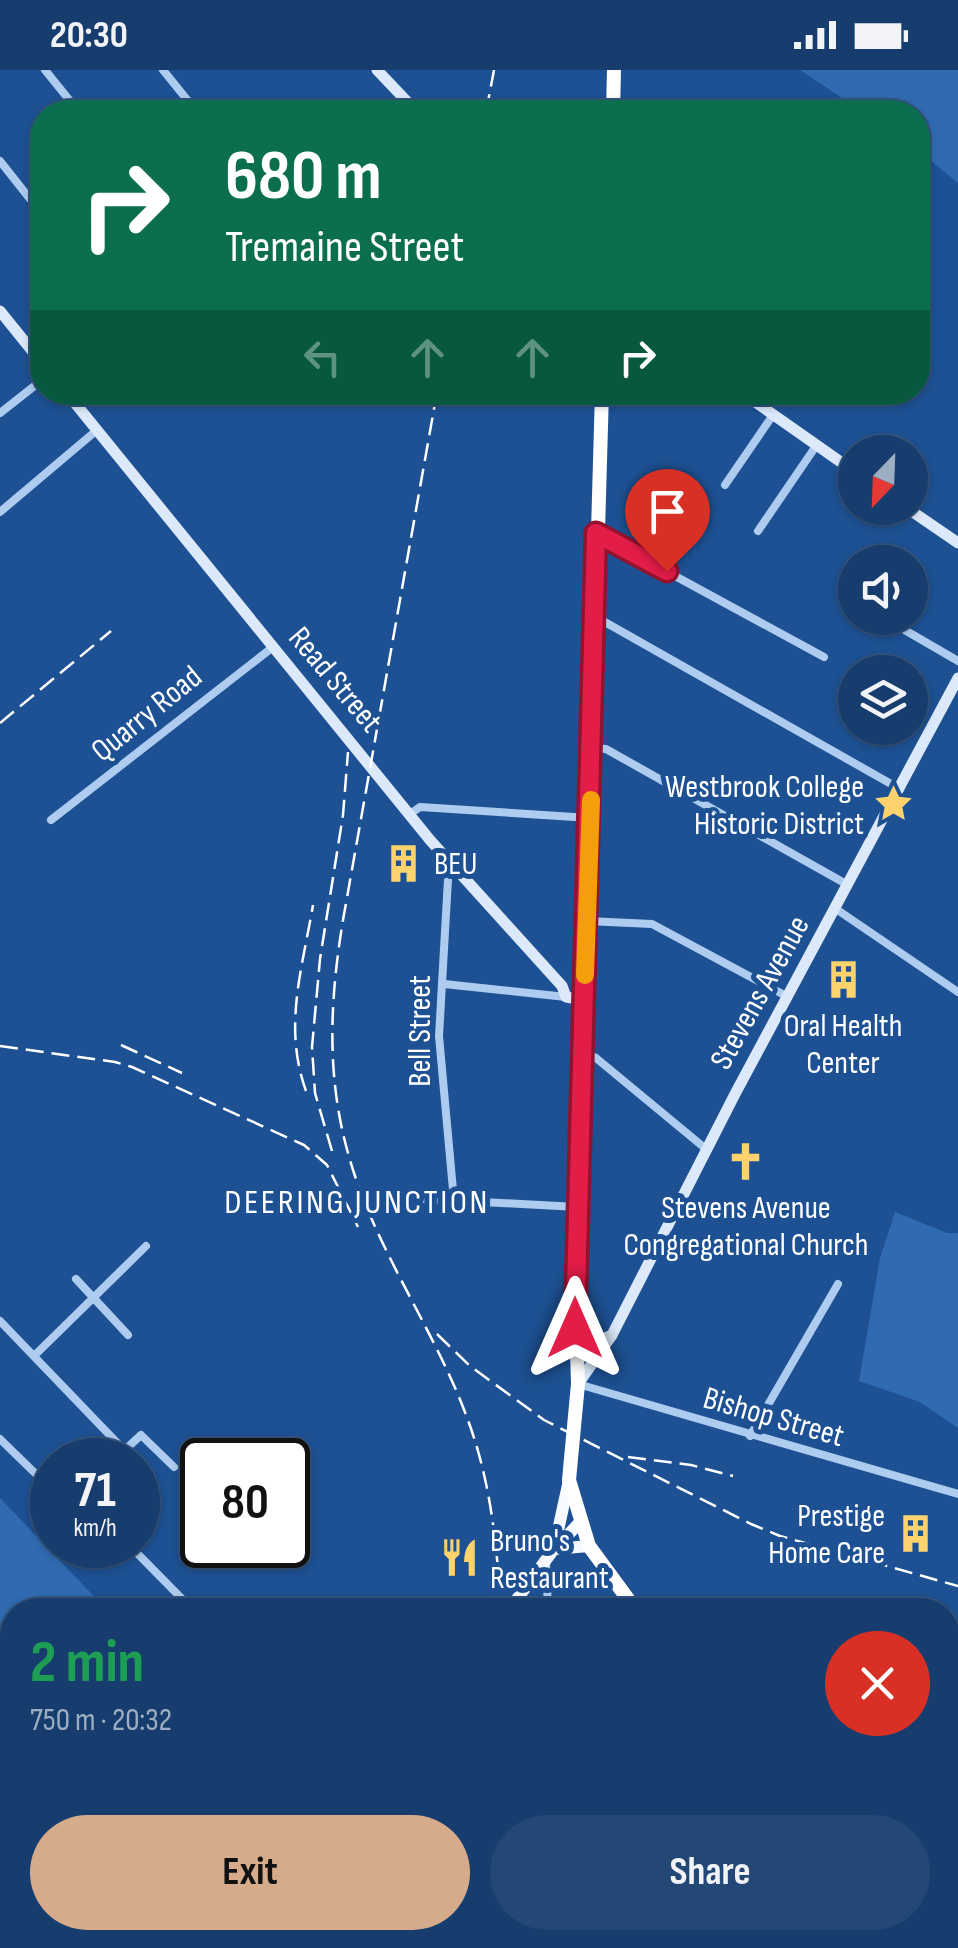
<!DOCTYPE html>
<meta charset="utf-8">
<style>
:root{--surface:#163d6e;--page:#234876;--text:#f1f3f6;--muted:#9eaec2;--line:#355681;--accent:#d6ab8b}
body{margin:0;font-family:"Sofia Sans Condensed",sans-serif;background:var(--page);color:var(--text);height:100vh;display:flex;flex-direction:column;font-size:38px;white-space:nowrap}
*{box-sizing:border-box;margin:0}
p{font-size:32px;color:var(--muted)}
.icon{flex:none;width:55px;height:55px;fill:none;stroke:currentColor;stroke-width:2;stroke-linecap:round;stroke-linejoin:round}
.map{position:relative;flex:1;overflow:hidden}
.sheet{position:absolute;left:0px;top:1528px;width:960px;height:352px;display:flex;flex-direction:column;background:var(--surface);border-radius:40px 40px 0 0;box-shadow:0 2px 8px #0004,0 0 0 2px var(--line)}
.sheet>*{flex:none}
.top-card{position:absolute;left:30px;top:30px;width:900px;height:305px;border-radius:40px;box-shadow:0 2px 8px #0004,0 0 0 2px var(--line);background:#0b6e4f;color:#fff;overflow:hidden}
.needle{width:65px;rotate:203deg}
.controls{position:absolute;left:838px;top:365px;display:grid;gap:20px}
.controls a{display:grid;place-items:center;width:90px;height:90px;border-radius:50%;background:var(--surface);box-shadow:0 2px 8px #0004,0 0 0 2px var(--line);font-size:50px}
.speed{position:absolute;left:30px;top:1368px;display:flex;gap:20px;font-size:50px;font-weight:700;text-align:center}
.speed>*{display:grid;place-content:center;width:130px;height:130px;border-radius:50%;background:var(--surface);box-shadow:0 2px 8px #0004,0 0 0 2px var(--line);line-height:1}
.speed small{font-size:25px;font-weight:400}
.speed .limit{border:5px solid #111;border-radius:15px;background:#fff;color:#111}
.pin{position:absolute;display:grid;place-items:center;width:85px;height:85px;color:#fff;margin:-102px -42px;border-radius:50% 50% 50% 0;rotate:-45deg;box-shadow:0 0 10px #0007}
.pin .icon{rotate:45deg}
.me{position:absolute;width:110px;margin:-55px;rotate:0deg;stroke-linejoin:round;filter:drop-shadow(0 0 8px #0008)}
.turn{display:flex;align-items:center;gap:35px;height:210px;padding:0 30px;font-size:45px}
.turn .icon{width:130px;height:130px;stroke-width:2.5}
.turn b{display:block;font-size:70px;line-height:85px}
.lanes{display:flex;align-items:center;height:95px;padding:0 30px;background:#0003;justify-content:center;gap:50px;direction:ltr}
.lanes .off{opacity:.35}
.round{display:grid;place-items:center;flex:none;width:105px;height:105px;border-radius:52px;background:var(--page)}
.summary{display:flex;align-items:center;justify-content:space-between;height:170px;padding:0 30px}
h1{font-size:60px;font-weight:700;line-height:75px;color:#1e9e55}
.action{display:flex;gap:20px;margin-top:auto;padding:20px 30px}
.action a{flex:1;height:115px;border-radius:60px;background:var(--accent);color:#111;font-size:40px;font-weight:700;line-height:115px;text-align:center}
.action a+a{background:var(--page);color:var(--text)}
.status{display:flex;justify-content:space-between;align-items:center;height:70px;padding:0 50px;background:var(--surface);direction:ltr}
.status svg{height:28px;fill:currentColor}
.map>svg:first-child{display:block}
</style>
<div class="status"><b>20:30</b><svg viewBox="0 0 49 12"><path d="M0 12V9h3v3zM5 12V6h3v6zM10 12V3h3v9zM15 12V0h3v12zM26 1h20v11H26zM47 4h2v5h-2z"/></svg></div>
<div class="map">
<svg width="958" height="1878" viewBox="0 0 958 1878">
<rect width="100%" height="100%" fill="#1d5193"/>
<g fill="#306bb1">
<polygon points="800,0 958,0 958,113 918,80 918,42 863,42"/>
<polygon points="895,1142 947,1163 958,1163 958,1358 920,1332 859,1311 880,1188"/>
<polygon points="0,1428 107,1540 12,1540 12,1610 0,1599"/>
</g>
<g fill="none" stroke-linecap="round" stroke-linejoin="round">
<g stroke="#aeccef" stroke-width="8">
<polyline points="45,0 79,42"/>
<polyline points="163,0 197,42"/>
<polyline points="0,91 42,144"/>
<polyline points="0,343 42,310"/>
<polyline points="725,415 773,345"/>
<polyline points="0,442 97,360"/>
<polyline points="758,461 816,376"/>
<polyline points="596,463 824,587"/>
<polyline points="853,530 855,531"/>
<polyline points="596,547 900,719"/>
<polyline points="884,548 958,591"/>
<polyline points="592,678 606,679 848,815"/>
<polyline points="410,744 420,737 590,748"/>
<polyline points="51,750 273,577"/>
<polyline points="449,792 439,966 454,1131"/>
<polyline points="836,839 958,922"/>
<polyline points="587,851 652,854 788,927"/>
<polyline points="444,914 566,927"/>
<polyline points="583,982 596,988 706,1079"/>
<polyline points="383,1137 407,1130 426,1129 577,1137"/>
<polyline points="76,1209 128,1265"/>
<polyline points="0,1251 124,1380"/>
<polyline points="34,1286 146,1176"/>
<polyline points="578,1314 958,1424"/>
<polyline points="750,1366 838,1214"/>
<polyline points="0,1369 39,1407 52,1414"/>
<polyline points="114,1390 141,1365 174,1397"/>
<polyline points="129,1475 193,1540"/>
<polyline points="546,1491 548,1540"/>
<polyline points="0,1605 12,1617"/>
<polyline points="948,1822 958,1817"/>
<polyline points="0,1863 19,1878"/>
<polyline points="343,1868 359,1878"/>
<polyline points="701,1868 704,1876"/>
<polyline points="849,1878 866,1868"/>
</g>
<g stroke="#dbe9fa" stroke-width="11">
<polyline points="377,0 417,42"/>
<polyline points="0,241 42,293"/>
<polyline points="66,322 430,770 562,916 566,927 584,930"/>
<polyline points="741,322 855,402"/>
<polyline points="907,438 958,473"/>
<polyline points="575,1272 592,1273 612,1265"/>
<polyline points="578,1314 612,1265 735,1024 958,608"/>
</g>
<g stroke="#f6f9ff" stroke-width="12">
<polyline points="556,1478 580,1452"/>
<polyline points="554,1479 589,1476"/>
<polyline points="509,1540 554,1479 569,1410"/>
<polyline points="948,1650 958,1651"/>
<polyline points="278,1878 285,1868"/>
</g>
<g stroke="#fff" stroke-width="14">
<polyline points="613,42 614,0"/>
<polyline points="602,322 583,982 575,1214 578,1314 569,1410 589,1476 636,1540"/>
<polyline points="844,1868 849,1878"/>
</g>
<g stroke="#fff" stroke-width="2.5" stroke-dasharray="18 8" stroke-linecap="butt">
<polyline points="486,42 494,0"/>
<path d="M 437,322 L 343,850 C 330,929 326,1005 348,1083 C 374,1179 436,1260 469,1353 C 491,1414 497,1476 501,1540"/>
<polyline points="0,653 111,561"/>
<polyline points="121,975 182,1003"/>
<polyline points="0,976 115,992 132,997 304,1075 327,1095 358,1157"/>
<path d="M 306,1021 C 283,957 302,900 313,835"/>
<polyline points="332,1081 315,1023 312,977 320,889 343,745 348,682"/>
<polyline points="437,1264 470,1296 544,1350 751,1454 780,1466 958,1516"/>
<polyline points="628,1387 691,1395 733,1406"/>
<polyline points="492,1878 492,1868"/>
</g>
</g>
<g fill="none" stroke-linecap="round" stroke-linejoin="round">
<defs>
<polyline id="route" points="575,1258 596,463 667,501"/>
</defs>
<use href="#route" stroke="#92132f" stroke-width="25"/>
<use href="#route" stroke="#e11d48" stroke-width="18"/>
<polyline stroke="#f59e0b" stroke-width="18" points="585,905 591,730"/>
</g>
<defs>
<symbol id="sight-bare" viewBox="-9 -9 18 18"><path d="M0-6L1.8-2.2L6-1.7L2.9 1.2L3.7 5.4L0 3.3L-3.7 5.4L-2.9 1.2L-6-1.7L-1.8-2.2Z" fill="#fed36d" stroke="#1d5193" stroke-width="2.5" paint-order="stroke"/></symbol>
<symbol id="building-bare" viewBox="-9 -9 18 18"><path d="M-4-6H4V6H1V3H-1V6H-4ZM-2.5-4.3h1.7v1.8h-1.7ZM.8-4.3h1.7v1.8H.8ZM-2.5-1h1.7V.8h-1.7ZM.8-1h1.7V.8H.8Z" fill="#fed36d" stroke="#1d5193" stroke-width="2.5" paint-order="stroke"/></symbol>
<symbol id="church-bare" viewBox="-9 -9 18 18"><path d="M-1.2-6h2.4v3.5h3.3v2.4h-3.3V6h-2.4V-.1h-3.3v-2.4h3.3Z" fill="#fed36d" stroke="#1d5193" stroke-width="2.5" paint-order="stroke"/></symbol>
<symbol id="restaurant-bare" viewBox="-9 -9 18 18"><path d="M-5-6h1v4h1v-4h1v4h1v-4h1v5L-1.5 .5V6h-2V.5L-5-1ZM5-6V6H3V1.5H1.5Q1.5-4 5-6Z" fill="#fed36d" stroke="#1d5193" stroke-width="2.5" paint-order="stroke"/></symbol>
</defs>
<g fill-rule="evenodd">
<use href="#sight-bare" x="866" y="706" width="55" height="55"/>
<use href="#building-bare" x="376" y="766" width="55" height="55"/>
<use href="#building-bare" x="816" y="882" width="55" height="55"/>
<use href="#church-bare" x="718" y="1064" width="55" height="55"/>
<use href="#building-bare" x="888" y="1436" width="55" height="55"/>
<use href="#restaurant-bare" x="432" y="1460" width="55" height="55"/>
</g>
<g text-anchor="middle" stroke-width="10" stroke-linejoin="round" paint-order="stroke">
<g font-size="32" fill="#fff" stroke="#1d5193">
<text transform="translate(336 609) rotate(50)" y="11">Read Street</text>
<text transform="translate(146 643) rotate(-39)" y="11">Quarry Road</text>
<text transform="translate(759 922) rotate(-61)" y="11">Stevens Avenue</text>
<text transform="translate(419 961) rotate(-90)" y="11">Bell Street</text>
<text transform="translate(774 1346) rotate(16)" y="11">Bishop Street</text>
</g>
<g font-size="32" fill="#fff" stroke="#1d5193" text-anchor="end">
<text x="864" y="727">Westbrook College<tspan x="864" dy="37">Historic District</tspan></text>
<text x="434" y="804" text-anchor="start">BEU</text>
<text x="843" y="966" text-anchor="middle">Oral Health<tspan x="843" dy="37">Center</tspan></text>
<text x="746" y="1148" text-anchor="middle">Stevens Avenue<tspan x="746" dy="37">Congregational Church</tspan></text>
<text x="885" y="1456">Prestige<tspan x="885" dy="37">Home Care</tspan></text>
<text x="490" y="1481" text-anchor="start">Bruno's<tspan x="490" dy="37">Restaurant</tspan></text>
</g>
<g font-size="35" letter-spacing="2.5" fill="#fff" stroke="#1d5193">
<text x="357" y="1143">DEERING JUNCTION</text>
</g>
</g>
</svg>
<div class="controls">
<a><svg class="needle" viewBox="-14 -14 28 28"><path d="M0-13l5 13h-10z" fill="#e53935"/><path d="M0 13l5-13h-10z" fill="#9eaec2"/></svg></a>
<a><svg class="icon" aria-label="sound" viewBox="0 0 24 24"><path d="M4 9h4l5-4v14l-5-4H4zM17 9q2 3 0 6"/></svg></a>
<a><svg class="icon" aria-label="layers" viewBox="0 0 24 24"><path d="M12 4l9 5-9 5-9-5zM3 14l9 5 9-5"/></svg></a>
</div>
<div class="speed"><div>71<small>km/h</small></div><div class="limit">80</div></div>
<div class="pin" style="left:667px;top:501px;background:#d93025"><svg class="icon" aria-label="arrive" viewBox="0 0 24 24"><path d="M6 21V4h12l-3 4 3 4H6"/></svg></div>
<svg class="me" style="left:575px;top:1258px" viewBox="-20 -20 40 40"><path d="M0-17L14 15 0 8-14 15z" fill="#e11d48" stroke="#fff" stroke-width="4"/></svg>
<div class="top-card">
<div class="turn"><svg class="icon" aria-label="right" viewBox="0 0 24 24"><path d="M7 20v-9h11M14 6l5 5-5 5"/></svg><div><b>680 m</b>Tremaine Street</div></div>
<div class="lanes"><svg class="icon off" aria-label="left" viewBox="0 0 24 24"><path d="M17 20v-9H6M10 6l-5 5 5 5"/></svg><svg class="icon off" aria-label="ahead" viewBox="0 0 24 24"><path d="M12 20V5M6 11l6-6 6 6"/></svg><svg class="icon off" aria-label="ahead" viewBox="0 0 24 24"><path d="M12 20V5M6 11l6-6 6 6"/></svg><svg class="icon" aria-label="right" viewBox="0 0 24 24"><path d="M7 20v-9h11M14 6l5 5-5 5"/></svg></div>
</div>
<section class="sheet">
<div class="summary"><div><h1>2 min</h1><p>750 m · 20:32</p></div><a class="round" style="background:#d93025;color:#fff"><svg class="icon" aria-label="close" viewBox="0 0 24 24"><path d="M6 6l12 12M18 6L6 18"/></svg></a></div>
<div class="action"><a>Exit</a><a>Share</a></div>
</section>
</div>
